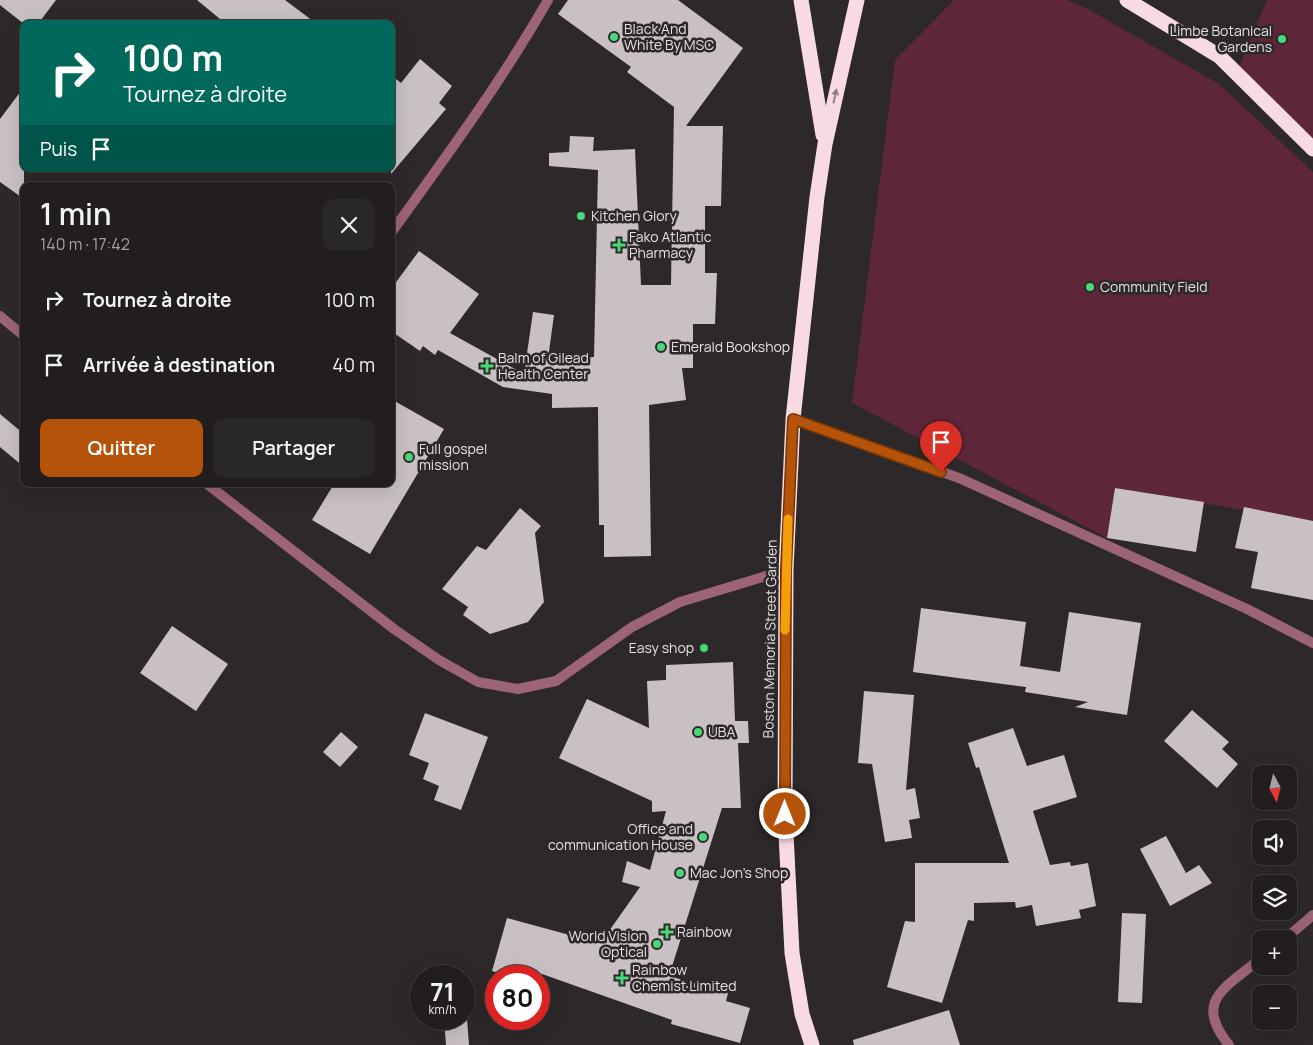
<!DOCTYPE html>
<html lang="fr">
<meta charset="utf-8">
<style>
:root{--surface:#221e1f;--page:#2a2728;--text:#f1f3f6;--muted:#a2a2a4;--line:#3f3c3d;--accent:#b45309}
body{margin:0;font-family:Manrope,sans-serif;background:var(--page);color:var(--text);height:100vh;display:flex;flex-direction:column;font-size:19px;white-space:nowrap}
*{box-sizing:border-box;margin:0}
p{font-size:16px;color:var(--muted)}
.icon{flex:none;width:28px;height:28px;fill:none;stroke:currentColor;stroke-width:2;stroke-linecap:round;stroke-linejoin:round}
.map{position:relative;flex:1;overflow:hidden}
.drawer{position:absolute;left:20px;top:182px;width:375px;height:305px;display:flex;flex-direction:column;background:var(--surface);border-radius:10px;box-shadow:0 5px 20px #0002,0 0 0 1px var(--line)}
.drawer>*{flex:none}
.guide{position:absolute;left:20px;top:20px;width:375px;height:152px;border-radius:10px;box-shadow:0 5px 20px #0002,0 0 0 1px var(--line);background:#00695c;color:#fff;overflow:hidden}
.needle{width:32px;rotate:173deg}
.buttons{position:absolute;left:1252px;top:765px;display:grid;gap:10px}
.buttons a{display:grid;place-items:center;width:45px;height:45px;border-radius:10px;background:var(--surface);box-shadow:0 5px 20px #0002,0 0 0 1px var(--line);font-size:25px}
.speed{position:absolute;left:410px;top:965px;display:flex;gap:10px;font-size:25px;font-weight:700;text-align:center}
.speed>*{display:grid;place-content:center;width:65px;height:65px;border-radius:50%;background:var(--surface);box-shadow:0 5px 20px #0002,0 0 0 1px var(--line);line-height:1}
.speed small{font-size:12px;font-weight:400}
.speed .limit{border:8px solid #d22;background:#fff;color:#111}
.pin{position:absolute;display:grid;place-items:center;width:42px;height:42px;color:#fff;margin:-51px -21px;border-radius:50% 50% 50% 0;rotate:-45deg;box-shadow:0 0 5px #0007}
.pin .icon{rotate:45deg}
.me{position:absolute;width:55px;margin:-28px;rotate:0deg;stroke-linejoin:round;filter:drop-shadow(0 0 4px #0008)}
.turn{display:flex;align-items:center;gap:18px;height:105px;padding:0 20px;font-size:22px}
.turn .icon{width:65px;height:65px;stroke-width:2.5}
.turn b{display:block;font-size:35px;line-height:42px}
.then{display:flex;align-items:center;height:48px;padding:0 20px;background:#0003;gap:10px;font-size:19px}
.round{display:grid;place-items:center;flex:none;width:52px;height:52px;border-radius:10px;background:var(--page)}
.summary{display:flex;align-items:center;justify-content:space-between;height:85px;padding:0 20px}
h1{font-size:30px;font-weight:600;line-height:38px}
.button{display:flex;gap:10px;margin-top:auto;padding:10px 20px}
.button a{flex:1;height:58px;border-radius:10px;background:var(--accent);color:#fff;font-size:20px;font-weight:600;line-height:58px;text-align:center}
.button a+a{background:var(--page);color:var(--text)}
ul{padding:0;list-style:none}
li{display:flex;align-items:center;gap:15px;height:65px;padding:0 20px}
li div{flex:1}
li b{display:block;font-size:19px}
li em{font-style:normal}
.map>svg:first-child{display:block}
</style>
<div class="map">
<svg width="1313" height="1045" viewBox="0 0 1313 1045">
<rect width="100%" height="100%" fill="#2d2829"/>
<g fill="#5e2639">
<polygon points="954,0 1067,0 1088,9 1219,84 1313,172 1313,522 1115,488 1107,538 852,403 895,60"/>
<polygon points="1267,0 1313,0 1313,155 1234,79"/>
</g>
<g fill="#c8c0c2">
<polygon points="0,0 56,0 38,24 24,24 0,5"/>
<polygon points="197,0 285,0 317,24 226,24"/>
<polygon points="568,0 678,0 743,48 686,126 723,126 721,206 705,206 705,273 717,273 715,324 693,324 693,368 682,368 686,400 649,405 651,556 604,557 604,525 599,525 598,407 552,408 552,394 503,387 438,350 435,355 423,346 420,351 391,331 391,289 419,251 479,294 450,333 524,374 533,312 554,315 548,359 594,357 598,170 549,166 549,153 569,152 570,136 594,137 593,151 635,149 641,285 671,285 674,107 627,72 631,67 558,14"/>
<polygon points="420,59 452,86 439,103 446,109 391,174 391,75 401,83"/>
<polygon points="24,87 24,199 0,182 0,119"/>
<polygon points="391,399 444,429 370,554 312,520 334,484 391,484"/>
<polygon points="0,414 24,434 24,467 0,447"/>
<polygon points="1115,488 1204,502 1196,552 1107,538"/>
<polygon points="1244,507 1313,521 1313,600 1251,588 1258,552 1235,548"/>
<polygon points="520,508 541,526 535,533 544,602 528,622 490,634 463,615 468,607 442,589 477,546 486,550"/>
<polygon points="921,608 1026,622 1020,666 1060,672 1069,612 1141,623 1127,715 1075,707 1088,702 1025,692 1026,687 913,672"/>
<polygon points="172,626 228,664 196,711 140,673"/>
<polygon points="733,662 735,721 748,721 749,743 738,743 741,808 722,808 669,976 728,993 726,1001 750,1008 740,1043 671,1024 672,1020 542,974 542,976 511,976 492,971 507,918 599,943 603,933 607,934 640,887 622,882 627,861 650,870 666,811 652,812 652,801 559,758 587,699 649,728 647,681 666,680 666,665"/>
<polygon points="864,691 914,695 906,790 915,788 920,818 909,820 912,838 885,842 872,764 858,763"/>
<polygon points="1192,710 1229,742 1222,749 1238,764 1217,788 1164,741"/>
<polygon points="425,713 488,737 461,810 434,800 439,786 423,779 429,763 409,755"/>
<polygon points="1013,728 1027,766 1064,755 1077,797 1033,811 1050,865 1070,862 1071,866 1088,863 1096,906 1079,910 1081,918 1036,926 1032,905 1016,908 1015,902 974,903 974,921 968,920 942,1003 887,987 905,921 915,922 915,863 1009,863 979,767 976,768 968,743"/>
<polygon points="341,732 358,747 340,767 323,752"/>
<polygon points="1166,836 1186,873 1199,865 1212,883 1170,906 1140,849"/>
<polygon points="1122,913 1146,914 1142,1003 1118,1002"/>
<polygon points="949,1010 960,1045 854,1045 853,1040"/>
<polygon points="444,1019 467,1019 469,1045 446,1045"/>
</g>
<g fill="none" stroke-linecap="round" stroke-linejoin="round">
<g stroke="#9c6474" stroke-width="10">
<path d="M 391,233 C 446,157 501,82 548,0"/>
<polyline points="0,316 24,336"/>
<polyline points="793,419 959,478 1247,609 1313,643"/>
<polyline points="207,484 394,629 439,660 478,682 518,689 556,681 632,627 680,602 786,570"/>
<polyline points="1285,939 1313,915"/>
<path d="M 1229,1045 C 1192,1000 1227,987 1261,958"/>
</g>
<g stroke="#f8dbe2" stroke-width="15">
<polyline points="801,0 823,135"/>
<polyline points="1127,0 1219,56 1313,149"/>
<polyline points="812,1045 802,1014 792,953 785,814 786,570 793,419 817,197 825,144 857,0"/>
</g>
</g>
<defs><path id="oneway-solid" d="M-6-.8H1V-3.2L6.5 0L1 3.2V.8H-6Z" transform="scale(1.25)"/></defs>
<use fill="#928286" href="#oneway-solid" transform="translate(835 96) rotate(-78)"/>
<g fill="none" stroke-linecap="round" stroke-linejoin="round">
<defs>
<polyline id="route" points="785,814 786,570 793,419 941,472"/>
</defs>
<use href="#route" stroke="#753606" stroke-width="12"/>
<use href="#route" stroke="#b45309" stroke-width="9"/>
<polyline stroke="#f59e0b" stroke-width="9" points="785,630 788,519"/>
</g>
<g fill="#48d779" stroke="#2d2829" stroke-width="2">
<circle cx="614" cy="37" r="5"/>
<circle cx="1282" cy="39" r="5"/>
<circle cx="581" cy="216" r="5"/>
<path d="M616.5 237.5h5v5h5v5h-5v5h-5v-5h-5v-5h5z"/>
<circle cx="1090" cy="287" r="5"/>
<circle cx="661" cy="347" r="5"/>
<path d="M484.5 358.5h5v5h5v5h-5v5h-5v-5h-5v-5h5z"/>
<circle cx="409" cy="457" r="5"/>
<circle cx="704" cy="648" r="5"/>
<circle cx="698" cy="732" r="5"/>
<circle cx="703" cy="837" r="5"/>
<circle cx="680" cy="873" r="5"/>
<path d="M664.5 924.5h5v5h5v5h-5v5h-5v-5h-5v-5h5z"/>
<circle cx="657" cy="944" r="5"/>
<path d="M619.5 970.5h5v5h5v5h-5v5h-5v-5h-5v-5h5z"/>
</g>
<g text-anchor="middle" stroke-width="5" stroke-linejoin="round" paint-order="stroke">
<g font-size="14" fill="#e4e0e1" stroke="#2d2829" text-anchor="start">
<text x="624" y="34">Black And<tspan x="624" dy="16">White By MSC</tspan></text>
<text x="1272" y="36" text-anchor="end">Limbe Botanical<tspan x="1272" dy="16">Gardens</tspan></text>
<text x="591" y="221">Kitchen Glory</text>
<text x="629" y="242">Fako Atlantic<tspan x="629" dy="16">Pharmacy</tspan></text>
<text x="1100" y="292">Community Field</text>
<text x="671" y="352">Emerald Bookshop</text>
<text x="498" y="363">Balm of Gilead<tspan x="498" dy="16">Health Center</tspan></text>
<text x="419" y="454">Full gospel<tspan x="419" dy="16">mission</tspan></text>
<text x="694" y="653" text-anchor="end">Easy shop</text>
<text x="708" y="737">UBA</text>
<text x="693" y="834" text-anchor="end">Office and<tspan x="693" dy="16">communication House</tspan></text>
<text x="690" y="878">Mac Jon's Shop</text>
<text x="677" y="937">Rainbow</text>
<text x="647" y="941" text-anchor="end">World Vision<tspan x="647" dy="16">Optical</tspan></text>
<text x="632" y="975">Rainbow<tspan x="632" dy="16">Chemist Limited</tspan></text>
</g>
<g font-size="14" fill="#e4e0e1" stroke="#2d2829">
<text transform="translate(770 639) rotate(-89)" y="5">Boston Memoria Street Garden</text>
</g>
</g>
</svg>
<div class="buttons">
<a><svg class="needle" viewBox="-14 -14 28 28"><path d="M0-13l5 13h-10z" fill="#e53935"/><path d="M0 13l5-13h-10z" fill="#a2a2a4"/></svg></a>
<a><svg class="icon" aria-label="sound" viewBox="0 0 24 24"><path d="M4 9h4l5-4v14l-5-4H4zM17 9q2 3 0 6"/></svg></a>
<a><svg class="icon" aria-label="layers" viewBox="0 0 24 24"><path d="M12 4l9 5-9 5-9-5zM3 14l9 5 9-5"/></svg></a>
<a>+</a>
<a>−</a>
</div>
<div class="speed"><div>71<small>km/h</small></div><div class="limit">80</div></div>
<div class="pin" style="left:941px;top:472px;background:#d93025"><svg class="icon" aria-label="arrive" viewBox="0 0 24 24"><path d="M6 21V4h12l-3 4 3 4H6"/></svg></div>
<svg class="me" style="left:785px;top:814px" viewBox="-20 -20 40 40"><circle r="17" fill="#b45309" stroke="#fff" stroke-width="3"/><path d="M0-11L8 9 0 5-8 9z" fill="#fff"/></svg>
<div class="guide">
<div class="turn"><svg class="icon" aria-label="right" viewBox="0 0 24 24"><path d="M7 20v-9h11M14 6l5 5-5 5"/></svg><div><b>100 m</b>Tournez à droite</div></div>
<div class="then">Puis<svg class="icon" aria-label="arrive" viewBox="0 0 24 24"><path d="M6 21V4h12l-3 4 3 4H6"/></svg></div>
</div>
<section class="drawer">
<div class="summary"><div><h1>1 min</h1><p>140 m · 17:42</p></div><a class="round"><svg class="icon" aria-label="close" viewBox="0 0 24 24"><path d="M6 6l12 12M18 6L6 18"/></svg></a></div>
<ul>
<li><svg class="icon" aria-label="right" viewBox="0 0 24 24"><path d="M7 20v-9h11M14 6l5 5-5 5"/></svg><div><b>Tournez à droite</b></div><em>100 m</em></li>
<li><svg class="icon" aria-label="arrive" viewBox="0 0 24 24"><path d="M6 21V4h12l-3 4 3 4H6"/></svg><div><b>Arrivée à destination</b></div><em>40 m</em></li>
</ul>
<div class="button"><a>Quitter</a><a>Partager</a></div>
</section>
</div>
